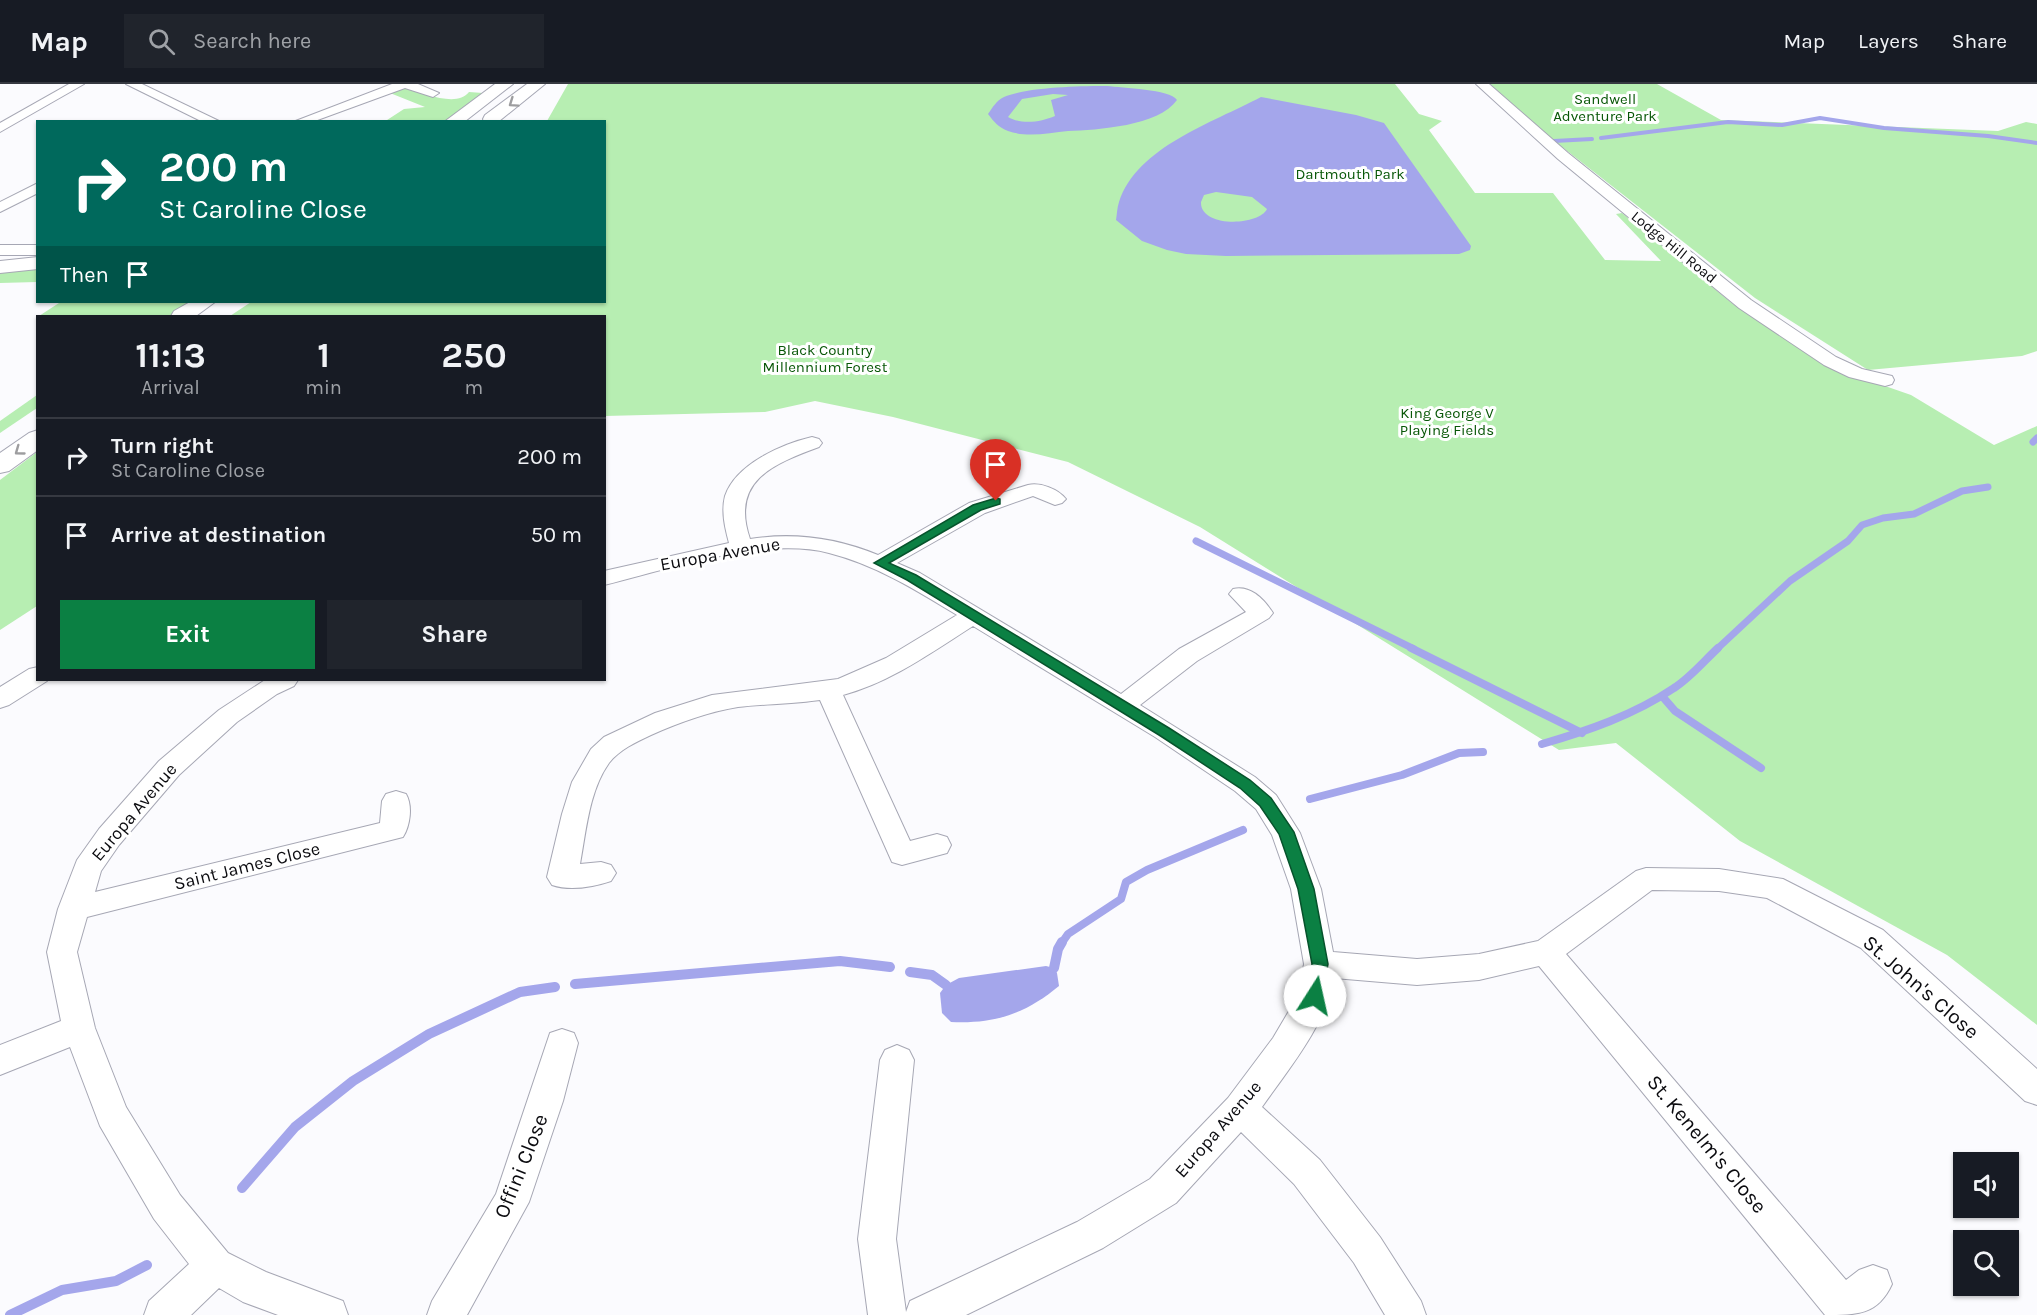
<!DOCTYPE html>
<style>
:root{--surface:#171b24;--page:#20242c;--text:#f1f3f6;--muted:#9ea1a6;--line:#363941;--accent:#0b8043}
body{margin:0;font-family:Karla,sans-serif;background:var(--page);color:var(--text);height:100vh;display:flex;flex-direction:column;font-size:22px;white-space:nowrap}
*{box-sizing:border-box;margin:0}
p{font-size:20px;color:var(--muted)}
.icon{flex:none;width:33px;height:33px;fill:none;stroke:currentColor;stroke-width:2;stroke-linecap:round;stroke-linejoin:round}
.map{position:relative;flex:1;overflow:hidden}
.drawer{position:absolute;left:36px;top:231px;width:570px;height:366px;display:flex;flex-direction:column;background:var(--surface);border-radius:0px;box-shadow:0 2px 4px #0004}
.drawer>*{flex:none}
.top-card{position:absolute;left:36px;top:36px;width:570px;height:183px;border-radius:0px;box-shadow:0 2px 4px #0004;background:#00695c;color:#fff;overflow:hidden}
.fabs{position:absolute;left:1953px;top:1068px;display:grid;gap:12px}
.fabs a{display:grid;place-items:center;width:66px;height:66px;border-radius:0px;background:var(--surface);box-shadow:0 2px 4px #0004;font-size:30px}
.pin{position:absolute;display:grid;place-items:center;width:51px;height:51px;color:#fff;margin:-62px -26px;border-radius:50% 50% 50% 0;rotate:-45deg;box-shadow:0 0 6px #0007}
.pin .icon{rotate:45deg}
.me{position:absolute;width:66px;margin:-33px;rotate:10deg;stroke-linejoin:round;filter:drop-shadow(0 0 4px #0008)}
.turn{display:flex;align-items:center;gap:21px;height:126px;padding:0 24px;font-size:27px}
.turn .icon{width:78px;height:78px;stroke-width:2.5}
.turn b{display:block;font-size:42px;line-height:51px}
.then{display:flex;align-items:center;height:57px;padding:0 24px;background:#0003;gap:12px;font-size:22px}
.eta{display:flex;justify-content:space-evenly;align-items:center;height:102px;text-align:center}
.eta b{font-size:36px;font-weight:700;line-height:42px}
.cta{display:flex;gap:12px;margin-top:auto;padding:12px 24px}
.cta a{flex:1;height:69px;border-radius:0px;background:var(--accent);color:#fff;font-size:24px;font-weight:700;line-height:69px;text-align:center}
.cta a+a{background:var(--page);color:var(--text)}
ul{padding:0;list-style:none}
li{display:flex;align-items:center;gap:18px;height:78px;padding:0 24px;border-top:2px solid var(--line)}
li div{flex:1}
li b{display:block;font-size:22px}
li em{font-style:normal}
header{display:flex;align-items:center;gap:36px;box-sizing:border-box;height:84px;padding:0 30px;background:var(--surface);border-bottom:2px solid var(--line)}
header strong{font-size:28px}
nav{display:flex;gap:33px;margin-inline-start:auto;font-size:21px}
.search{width:420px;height:54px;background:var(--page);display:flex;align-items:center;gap:15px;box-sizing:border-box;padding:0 21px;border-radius:0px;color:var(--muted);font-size:22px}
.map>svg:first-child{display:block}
</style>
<header>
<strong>Map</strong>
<div class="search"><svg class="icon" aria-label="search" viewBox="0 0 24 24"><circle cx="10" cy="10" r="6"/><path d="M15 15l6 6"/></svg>Search here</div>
<nav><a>Map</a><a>Layers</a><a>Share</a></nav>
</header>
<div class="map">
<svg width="2037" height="1231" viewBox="0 0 2037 1231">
<rect width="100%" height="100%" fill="#fbfbfe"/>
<g fill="#b7eeb2">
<polygon points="568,0 1395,0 1419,30 1442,37 1429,46 1475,109 1553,109 1605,176 1661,177 1616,130 1622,129 1733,220 1839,286 1911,311 1994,361 2037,342 2037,941 1947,871 1740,757 1616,659 1559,666 1200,443 1068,378 893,333 815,317 765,328 605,332 604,232 230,232 251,218 604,218 604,38 547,37"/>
<polygon points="1490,0 1657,0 1721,36 1998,47 2026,38 2037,40 2037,267 2022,272 1868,286 1755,214 1557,59"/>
<path d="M 407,4 C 423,9 457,24 469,8 L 483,9 L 445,37 L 384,38 L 404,25 L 425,23 L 390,9 Z"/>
<polygon points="37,183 37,198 0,199 0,187"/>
<polygon points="40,218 194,218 172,232 39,232 59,219"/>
<polygon points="37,311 37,324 0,349 0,337"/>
<polygon points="37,368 37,522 0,546 0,396"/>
</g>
<g fill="#a4a6eb" fill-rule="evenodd">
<path d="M 1107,2 C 1122,4 1170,5 1177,16 C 1159,42 1097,46 1068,47 C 1049,49 1027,54 1008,47 C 998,43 994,38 988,30 C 993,23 996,17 1004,13 C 1027,3 1081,2 1107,2 ZM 1053,10 L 1068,11 L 1051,16 L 1055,32 C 1041,38 1022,41 1008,33 L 1022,15 Z"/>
<path d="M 1261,13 L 1356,31 L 1384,39 L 1471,162 L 1470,166 L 1459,170 L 1226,172 L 1186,170 L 1167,166 L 1142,157 L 1116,136 C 1117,130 1117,124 1119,118 C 1137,63 1212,39 1261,13 ZM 1216,108 L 1252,113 L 1267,125 C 1259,142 1200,144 1201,118 L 1204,111 Z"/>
<path d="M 1046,882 L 1054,884 L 1057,889 L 1059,902 C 1025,930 995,940 951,938 L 942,929 L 940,909 L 946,901 L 959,894 Z"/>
</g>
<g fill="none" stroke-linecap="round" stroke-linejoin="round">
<g stroke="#a4a6eb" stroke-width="4">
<polyline points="1601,54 1728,38 1782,41 1820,34 1884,44 1988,52 2037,59"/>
<polyline points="1554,57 1592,55"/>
</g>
<g stroke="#a4a6eb" stroke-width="7">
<polyline points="2033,358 2037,354"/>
<polyline points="1196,457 1414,565"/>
<polyline points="1717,565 1790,497 1848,457 1862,441 1883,434 1914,430 1962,407 1988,403"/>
</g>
<g stroke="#a4a6eb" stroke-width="8">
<polyline points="1411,564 1582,649"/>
<polyline points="1662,612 1675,627 1761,684"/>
<path d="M 1542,660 C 1587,647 1634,631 1674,604 C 1690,594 1704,577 1718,564"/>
<polyline points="1310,715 1402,691 1459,669 1483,668"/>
<polyline points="1061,860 1068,850 1121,815 1126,798 1147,786 1243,746"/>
</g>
<g stroke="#a4a6eb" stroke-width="10">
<polyline points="1054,884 1058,865 1062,858"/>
<polyline points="910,888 932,891 946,901"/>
<polyline points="575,900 840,877 890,883"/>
<polyline points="242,1104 295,1043 353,997 429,950 520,908 555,903"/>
<polyline points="10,1231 62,1206 116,1197 147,1181"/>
</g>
<defs>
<g id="street">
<polygon points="69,0 84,0 0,48 0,39"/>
<polygon points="126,0 142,0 221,38 203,38"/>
<polygon points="392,0 418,0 439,9 433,13 405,4 312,38 293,38"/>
<polygon points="1476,0 1489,0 1568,69 1751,216 1836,273 1862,285 1892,292 1894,296 1892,300 1885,302 1849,293 1824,281 1739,224 1558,75"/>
<polygon points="38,99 38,109 0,128 0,118"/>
<rect x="0" y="161" width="38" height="10"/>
<path d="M 812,353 L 819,355 L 822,359 L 819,363 C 773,380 730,397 750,455 C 794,448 837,454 878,471 L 969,419 L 1028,401 C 1040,398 1058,405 1066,415 L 1062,419 L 1055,421 L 1033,412 L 985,429 L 897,479 L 920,489 L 1121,610 L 1179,565 L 1246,528 L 1229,510 L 1233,505 C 1250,501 1264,515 1273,529 L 1269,534 L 1197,577 L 1140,621 L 1255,693 L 1276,711 L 1300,749 L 1321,805 L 1333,868 L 1417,875 L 1479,870 L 1538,857 L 1636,787 L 1646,784 L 1719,785 L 1783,795 L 1883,846 L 2037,985 L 2037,1021 L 2025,1017 L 1861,864 L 1767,814 L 1719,807 L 1652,806 L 1566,870 L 1846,1196 L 1859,1186 L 1873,1181 L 1887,1186 L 1892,1200 C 1878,1231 1857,1231 1825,1231 L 1539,882 L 1479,896 L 1417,901 L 1334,894 C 1327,939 1288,986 1262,1023 L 1320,1076 L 1380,1153 L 1421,1217 L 1426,1231 L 1385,1231 L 1354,1179 L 1294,1100 L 1241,1048 L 1176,1119 L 1103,1164 L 966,1231 L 868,1231 L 858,1155 L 880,976 L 885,966 L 897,961 L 909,966 L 914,976 L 896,1155 L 906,1228 L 910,1217 L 1077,1138 L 1150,1095 L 1228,1014 L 1273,954 L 1299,910 L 1304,880 L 1291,805 L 1272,751 L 1256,725 L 1235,707 L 1155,653 L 973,542 C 932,568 891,598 843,611 L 910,757 L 937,750 L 947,753 L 951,761 L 947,769 L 902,781 L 892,778 L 820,616 C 793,620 765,620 738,623 C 707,628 678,639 651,651 C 636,658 619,666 609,679 C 589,707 586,748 580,780 L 601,778 L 611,781 L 616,789 L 611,797 C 593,803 570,807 552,801 L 547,793 L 562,730 L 572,698 L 591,665 L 604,653 L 655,629 L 712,611 L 838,595 L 886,574 L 957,531 C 916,506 876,481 829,469 C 765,452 669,485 604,501 L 604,487 L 729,459 C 725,444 721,428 725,412 C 736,380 782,360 812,353 Z"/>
<polygon points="38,583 38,596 47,597 9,621 0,624 0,603 29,585"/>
<path d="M 265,596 L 298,596 L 294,602 L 277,610 L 237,638 L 179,691 L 119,761 L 101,787 L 95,808 L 380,739 L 382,717 L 386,710 L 396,707 L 406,710 C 413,722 410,742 403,753 L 87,833 L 77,868 L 95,944 L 126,1023 L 180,1111 L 228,1169 L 266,1188 L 343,1217 L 348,1231 L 278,1231 L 243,1218 L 219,1204 L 191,1231 L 144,1231 L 149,1217 L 189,1180 L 154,1135 L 100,1042 L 70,963 L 0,991 L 0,961 L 61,937 L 47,868 L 58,825 L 77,776 L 99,745 L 159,677 L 219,626 Z"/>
<polygon points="562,945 574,949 578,959 563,1017 529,1118 467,1231 427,1231 432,1217 496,1110 550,949"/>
</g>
<g id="highway">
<polygon points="495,0 513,0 464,38 444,38"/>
<polygon points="527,0 545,0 498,38 484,38 483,35 485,31"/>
<polygon points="38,173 38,185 0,189 0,177"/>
<polygon points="190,218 215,218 196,232 171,232 174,227"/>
<polygon points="38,346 38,366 9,387 0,389 0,369 29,349"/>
</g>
</defs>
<use href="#street" stroke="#a6a7b4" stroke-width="2"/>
<use href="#highway" stroke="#a6a7b4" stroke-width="2"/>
<use href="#street" fill="#fff" fill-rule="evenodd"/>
<use href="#highway" fill="#fff" fill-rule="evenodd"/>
</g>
<defs><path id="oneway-chevron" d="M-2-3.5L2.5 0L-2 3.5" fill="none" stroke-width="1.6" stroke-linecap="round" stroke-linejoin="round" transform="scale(1.5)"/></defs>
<g stroke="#9d9d9f">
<use href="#oneway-chevron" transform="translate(513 19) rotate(145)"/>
<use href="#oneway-chevron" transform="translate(19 367) rotate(144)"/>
</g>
<polygon fill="#0b8043" stroke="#07532c" stroke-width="1.5" points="996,414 1000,415 1000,420 981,426 889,479 916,491 1169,644 1250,696 1271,714 1294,748 1314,805 1328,880 1321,917 1315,919 1309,917 1306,912 1312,880 1298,805 1279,750 1260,722 1240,704 1159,651 907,496 874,479 973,421"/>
<g text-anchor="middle" stroke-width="6" stroke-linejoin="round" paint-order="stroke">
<g font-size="15" fill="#085707" stroke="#fff">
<text x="1605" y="20">Sandwell<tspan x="1605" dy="17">Adventure Park</tspan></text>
<text x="1350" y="95">Dartmouth Park</text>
<text x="825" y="271">Black Country<tspan x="825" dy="17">Millennium Forest</tspan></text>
<text x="1447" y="334">King George V<tspan x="1447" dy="17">Playing Fields</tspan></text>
</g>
<g font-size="15" fill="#0b0b0f" stroke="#fff">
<text transform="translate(1674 163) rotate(39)" y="5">Lodge Hill Road</text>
</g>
<g font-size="18" fill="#0b0b0f" stroke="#fff">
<text transform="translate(720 470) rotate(-10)" y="6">Europa Avenue</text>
<text transform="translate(134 728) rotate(-50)" y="6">Europa Avenue</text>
<text transform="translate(247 782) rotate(-14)" y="6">Saint James Close</text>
<text transform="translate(1218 1045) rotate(-49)" y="6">Europa Avenue</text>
</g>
<g font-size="21" fill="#0b0b0f" stroke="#fff">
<text transform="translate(1921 903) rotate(41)" y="7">St. John's Close</text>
<text transform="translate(1707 1060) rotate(50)" y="7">St. Kenelm's Close</text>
<text transform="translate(521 1082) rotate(-68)" y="7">Offini Close</text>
</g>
</g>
</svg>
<div class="fabs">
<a><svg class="icon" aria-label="sound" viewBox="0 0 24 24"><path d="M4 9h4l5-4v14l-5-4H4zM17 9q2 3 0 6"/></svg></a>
<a><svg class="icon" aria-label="search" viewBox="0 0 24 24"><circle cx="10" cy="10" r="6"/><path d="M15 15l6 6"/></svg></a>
</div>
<div class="pin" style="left:996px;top:417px;background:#d93025"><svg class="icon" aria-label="arrive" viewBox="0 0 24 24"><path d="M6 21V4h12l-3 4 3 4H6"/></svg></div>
<svg class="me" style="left:1315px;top:912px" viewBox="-20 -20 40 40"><circle r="19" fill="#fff"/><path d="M0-13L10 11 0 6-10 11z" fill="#0b8043"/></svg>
<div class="top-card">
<div class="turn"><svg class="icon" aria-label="right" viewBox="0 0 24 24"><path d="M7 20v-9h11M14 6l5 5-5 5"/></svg><div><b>200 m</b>St Caroline Close</div></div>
<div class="then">Then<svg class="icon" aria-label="arrive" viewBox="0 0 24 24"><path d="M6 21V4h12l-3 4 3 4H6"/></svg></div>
</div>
<section class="drawer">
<div class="eta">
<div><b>11:13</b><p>Arrival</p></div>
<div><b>1</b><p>min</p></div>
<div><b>250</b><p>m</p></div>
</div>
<ul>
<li><svg class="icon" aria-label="right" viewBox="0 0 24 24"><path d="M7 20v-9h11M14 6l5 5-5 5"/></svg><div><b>Turn right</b><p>St Caroline Close</p></div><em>200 m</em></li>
<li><svg class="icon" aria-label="arrive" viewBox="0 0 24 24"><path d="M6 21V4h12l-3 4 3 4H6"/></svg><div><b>Arrive at destination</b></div><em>50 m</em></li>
</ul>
<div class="cta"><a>Exit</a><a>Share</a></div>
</section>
</div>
